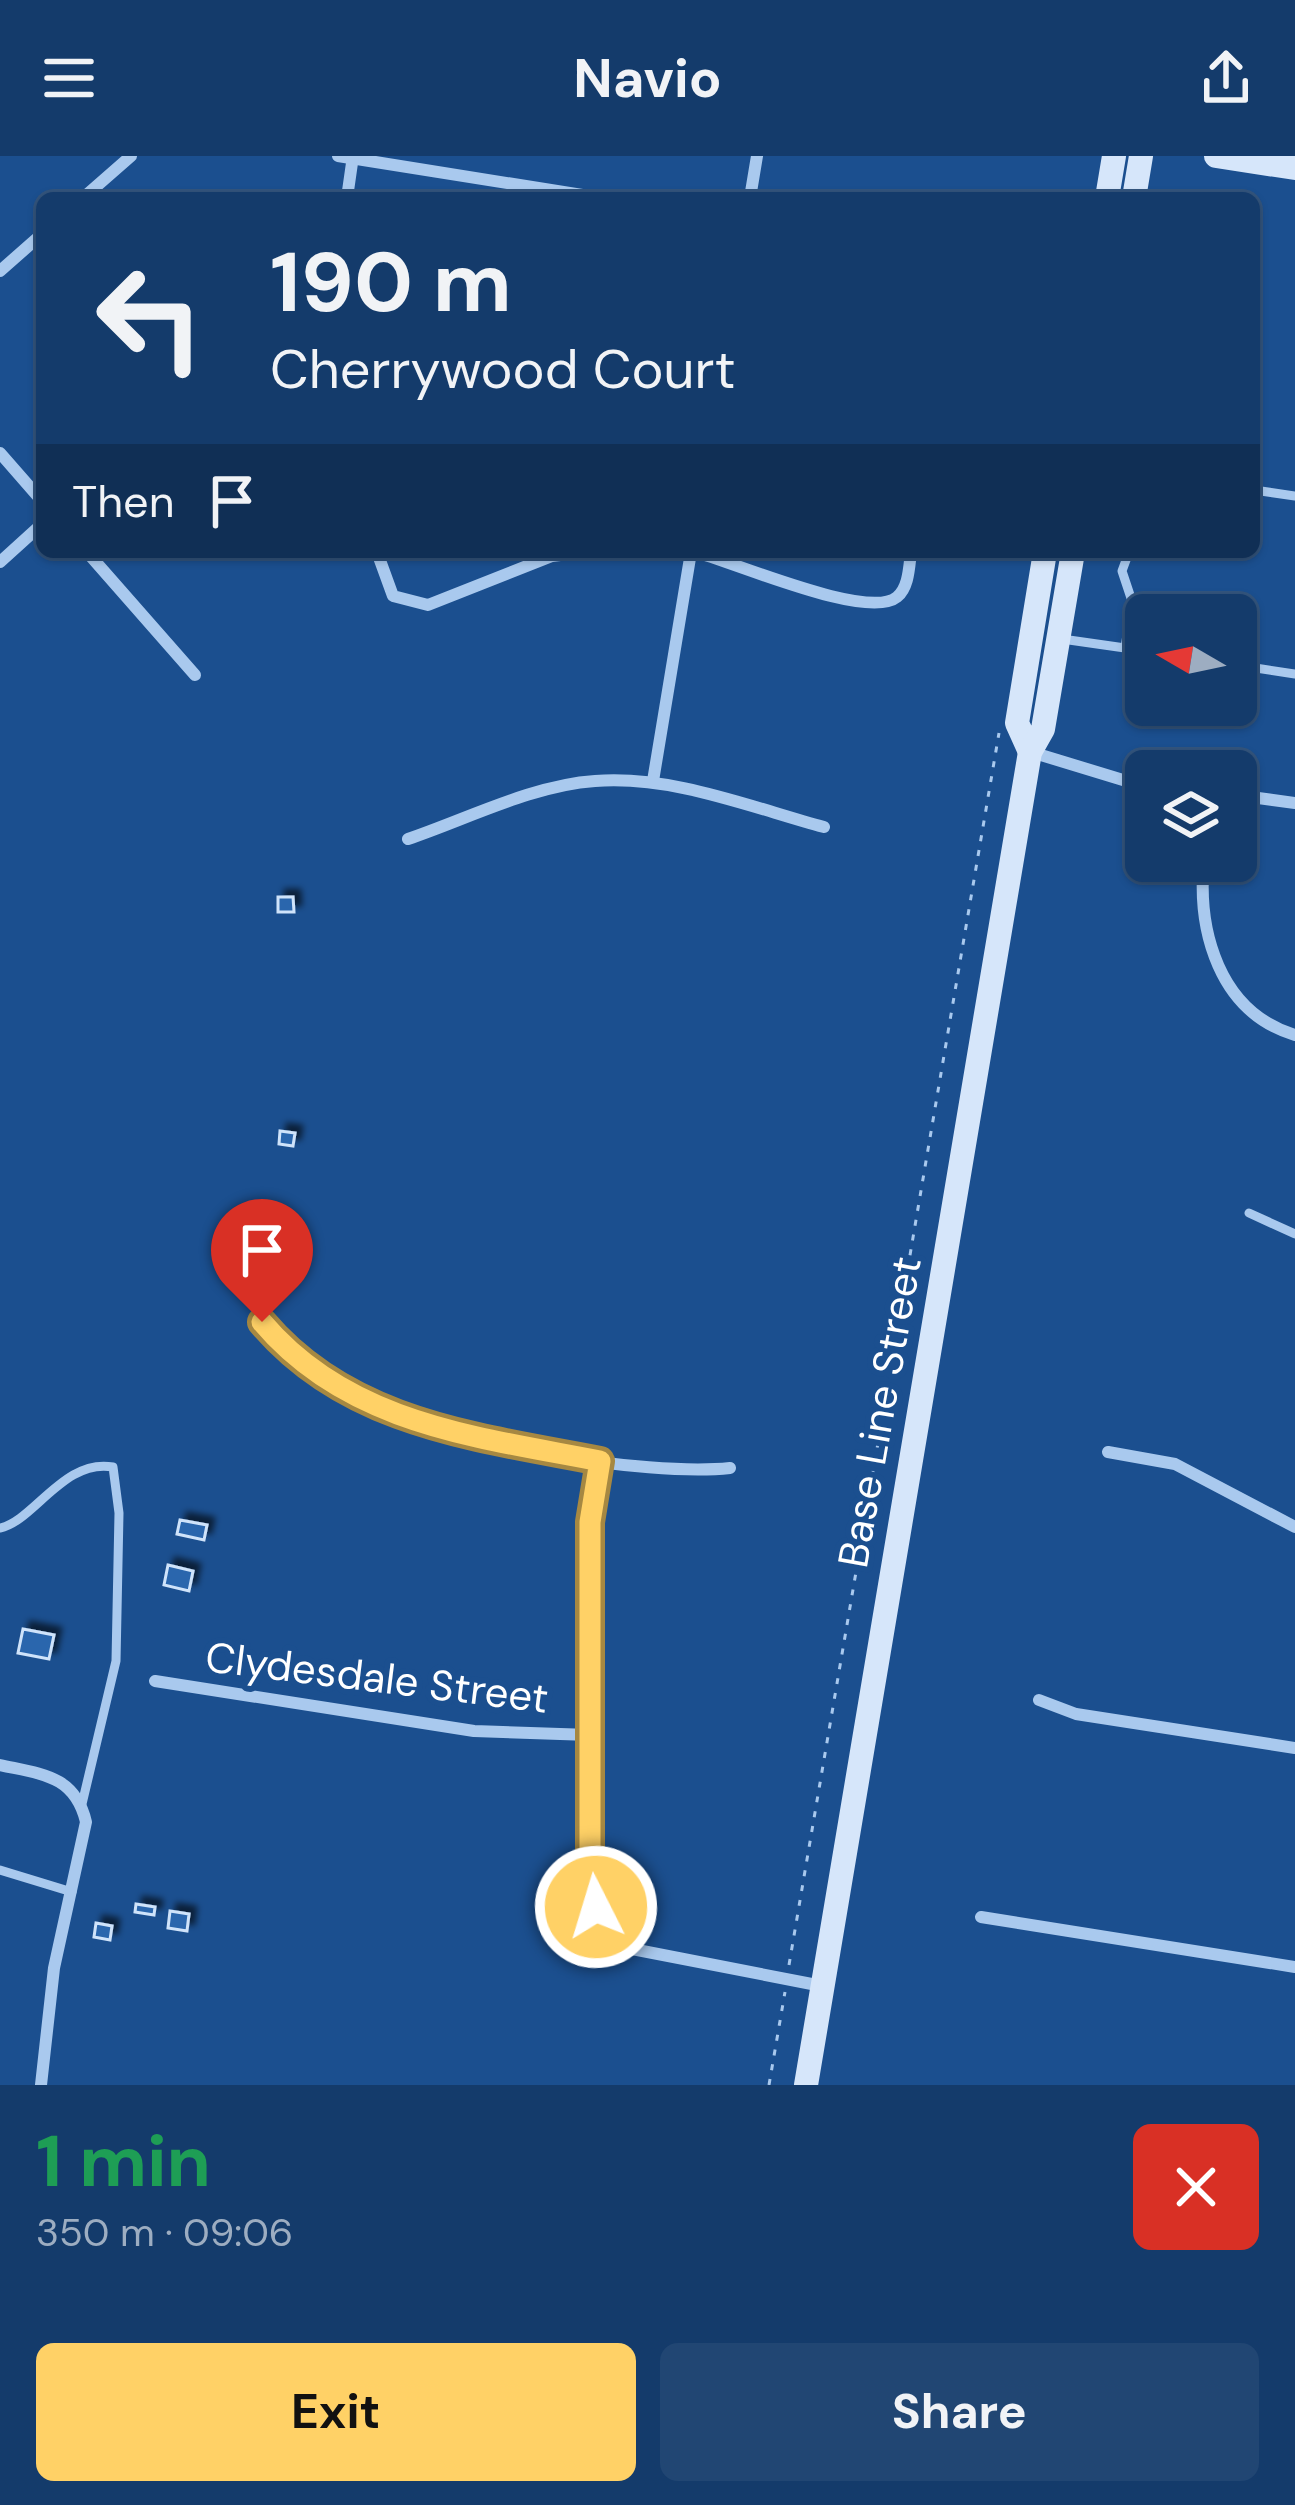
<!DOCTYPE html>
<meta charset="utf-8">
<style>
:root{--surface:#143b6b;--page:#214673;--text:#f1f3f6;--muted:#9dadc1;--line:#33557e;--accent:#ffd166}
body{margin:0;font-family:"DM Sans",sans-serif;background:var(--page);color:var(--text);height:100vh;display:flex;flex-direction:column;font-size:45px;white-space:nowrap}
*{box-sizing:border-box;margin:0}
p{font-size:39px;color:var(--muted)}
.icon{flex:none;width:66px;height:66px;fill:none;stroke:currentColor;stroke-width:2;stroke-linecap:round;stroke-linejoin:round}
.map{position:relative;height:1929px;overflow:hidden}
.panel{display:flex;flex-direction:column;background:var(--surface);flex:1}
.panel>*{flex:none}
.guide{position:absolute;left:36px;top:36px;width:1224px;height:366px;border-radius:18px;box-shadow:0 3px 9px #0004,0 0 0 3px var(--line);background:#143b6b;color:var(--text);overflow:hidden}
.needle{width:78px;rotate:279deg}
.fabs{position:absolute;left:1125px;top:438px;display:grid;gap:24px}
.fabs a{display:grid;place-items:center;width:132px;height:132px;border-radius:18px;background:var(--surface);box-shadow:0 3px 9px #0004,0 0 0 3px var(--line);font-size:60px}
.pin{position:absolute;display:grid;place-items:center;width:102px;height:102px;color:#fff;margin:-123px -51px;border-radius:50% 50% 50% 0;rotate:-45deg;box-shadow:0 0 12px #0007}
.pin .icon{rotate:45deg}
.me{position:absolute;width:132px;margin:-66px;rotate:355deg;stroke-linejoin:round;filter:drop-shadow(0 0 9px #0008)}
.turn{display:flex;align-items:center;gap:42px;height:252px;padding:0 36px;font-size:54px}
.turn .icon{width:156px;height:156px;stroke-width:2.5}
.turn b{display:block;font-size:84px;line-height:102px}
.then{display:flex;align-items:center;height:114px;padding:0 36px;background:#0003;gap:24px;font-size:45px}
.round{display:grid;place-items:center;flex:none;width:126px;height:126px;border-radius:18px;background:var(--page)}
.overview{display:flex;align-items:center;justify-content:space-between;height:204px;padding:0 36px}
h1{font-size:72px;font-weight:700;line-height:90px;color:#1e9e55}
.primary-button{display:flex;gap:24px;margin-top:auto;padding:24px 36px}
.primary-button a{flex:1;height:138px;border-radius:18px;background:var(--accent);color:#111;font-size:48px;font-weight:700;line-height:138px;text-align:center}
.primary-button a+a{background:var(--page);color:var(--text)}
header{display:flex;justify-content:space-between;align-items:center;height:156px;padding:0 36px;background:var(--surface);font-size:54px;font-weight:700}
.map>svg:first-child{display:block}
</style>
<header><svg class="icon" aria-label="menu" viewBox="0 0 24 24"><path d="M4 6h16M4 12h16M4 18h16"/></svg>Navio<svg class="icon" aria-label="share" viewBox="0 0 24 24"><path d="M12 15V3M7 8l5-5 5 5M5 13v7h14v-7"/></svg></header>
<div class="map">
<svg width="1295" height="1929" viewBox="0 0 1295 1929">
<defs>
<filter id="shadow"><feDropShadow dx="7" dy="-7" stdDeviation="3" flood-color="#0009"/></filter>
</defs>
<rect width="100%" height="100%" fill="#1b4f8f"/>
<g fill="#2a66ad" stroke="#cfe3fa" stroke-width="3" filter="url(#shadow)">
<polygon points="278,741 293,741 294,756 278,756"/>
<polygon points="280,975 295,977 293,990 279,988"/>
<polygon points="180,1364 207,1369 204,1384 177,1378"/>
<polygon points="168,1409 193,1415 189,1435 164,1429"/>
<polygon points="23,1473 54,1479 49,1503 18,1497"/>
<polygon points="136,1748 155,1751 154,1759 135,1756"/>
<polygon points="170,1755 189,1758 187,1775 168,1772"/>
<polygon points="96,1767 112,1770 110,1784 94,1781"/>
</g>
<g fill="none" stroke-linecap="round" stroke-linejoin="round">
<g stroke="#a9c9ee" stroke-width="3" stroke-dasharray="6 9" stroke-linecap="butt">
<polyline points="789,1809 999,577"/>
<polyline points="769,1929 785,1836"/>
</g>
<g stroke="#a9c9ee" stroke-width="9">
<polyline points="1254,334 1295,340"/>
<polyline points="1062,483 1146,495"/>
<polyline points="1125,492 1132,445 1122,415 1129,396"/>
<polyline points="1236,509 1295,518"/>
<polyline points="1249,1057 1295,1078"/>
<path d="M 0,1372 C 34,1365 64,1302 113,1311 L 119,1357 L 116,1505 L 82,1648"/>
<polyline points="0,1714 72,1736"/>
</g>
<g stroke="#a9c9ee" stroke-width="12">
<polyline points="338,0 601,42"/>
<polyline points="83,42 131,0"/>
<polyline points="347,42 353,0"/>
<polyline points="750,42 757,0"/>
<polyline points="0,115 42,78"/>
<polyline points="0,297 42,345"/>
<polyline points="87,396 195,519"/>
<polyline points="377,396 393,440 428,449 552,400 585,396"/>
<path d="M 695,396 C 734,406 868,465 897,441 C 909,431 909,411 911,396"/>
<polyline points="0,406 42,368"/>
<polyline points="1031,596 1146,631"/>
<polyline points="653,625 691,396"/>
<polyline points="1236,639 1295,647"/>
<path d="M 408,683 C 467,663 533,629 595,625 C 672,619 750,651 824,671"/>
<path d="M 1204,705 C 1197,775 1219,856 1295,879"/>
<path d="M 262,1166 C 291,1200 330,1232 370,1251 C 448,1287 645,1321 730,1312"/>
<polyline points="1108,1296 1175,1308 1295,1371"/>
<path d="M 600,1305 L 590,1366 L 590,1720 C 596,1751 601,1772 627,1792 L 822,1830"/>
<polyline points="155,1525 474,1575 590,1579"/>
<polyline points="1039,1544 1076,1558 1295,1592"/>
<path d="M 0,1609 C 41,1618 75,1619 86,1666 L 54,1812 L 41,1929"/>
<polyline points="981,1761 1295,1811"/>
</g>
<g stroke="#d6e6fa" stroke-width="24">
<polyline points="1216,0 1295,12"/>
<polyline points="1107,42 1114,0"/>
<polyline points="1134,42 1141,0"/>
<polyline points="1030,596 1017,567 1045,396"/>
<polyline points="806,1929 1030,596 1043,573 1073,396"/>
</g>
</g>
<g fill="none" stroke-linecap="round" stroke-linejoin="round">
<defs>
<path id="route" d="M 262,1166 C 348,1268 477,1281 600,1305 L 590,1366 L 590,1720 L 596,1751"/>
</defs>
<use href="#route" stroke="#a68842" stroke-width="30"/>
<use href="#route" stroke="#ffd166" stroke-width="21"/>
</g>
<g text-anchor="middle" stroke-width="12" stroke-linejoin="round" paint-order="stroke">
<g font-size="42" fill="#fff" stroke="#1b4f8f">
<text transform="translate(879 1256) rotate(-80)" y="15">Base Line Street</text>
<text transform="translate(377 1521) rotate(7)" y="15">Clydesdale Street</text>
</g>
</g>
</svg>
<div class="fabs">
<a><svg class="needle" viewBox="-14 -14 28 28"><path d="M0-13l5 13h-10z" fill="#e53935"/><path d="M0 13l5-13h-10z" fill="#9dadc1"/></svg></a>
<a><svg class="icon" aria-label="layers" viewBox="0 0 24 24"><path d="M12 4l9 5-9 5-9-5zM3 14l9 5 9-5"/></svg></a>
</div>
<div class="pin" style="left:262px;top:1166px;background:#d93025"><svg class="icon" aria-label="arrive" viewBox="0 0 24 24"><path d="M6 21V4h12l-3 4 3 4H6"/></svg></div>
<svg class="me" style="left:596px;top:1751px" viewBox="-20 -20 40 40"><circle r="17" fill="#ffd166" stroke="#fff" stroke-width="3"/><path d="M0-11L8 9 0 5-8 9z" fill="#fff"/></svg>
<div class="guide">
<div class="turn"><svg class="icon" aria-label="left" viewBox="0 0 24 24"><path d="M17 20v-9H6M10 6l-5 5 5 5"/></svg><div><b>190 m</b>Cherrywood Court</div></div>
<div class="then">Then<svg class="icon" aria-label="arrive" viewBox="0 0 24 24"><path d="M6 21V4h12l-3 4 3 4H6"/></svg></div>
</div>
</div>
<section class="panel">
<div class="overview"><div><h1>1 min</h1><p>350 m · 09:06</p></div><a class="round" style="background:#d93025;color:#fff"><svg class="icon" aria-label="close" viewBox="0 0 24 24"><path d="M6 6l12 12M18 6L6 18"/></svg></a></div>
<div class="primary-button"><a>Exit</a><a>Share</a></div>
</section>
